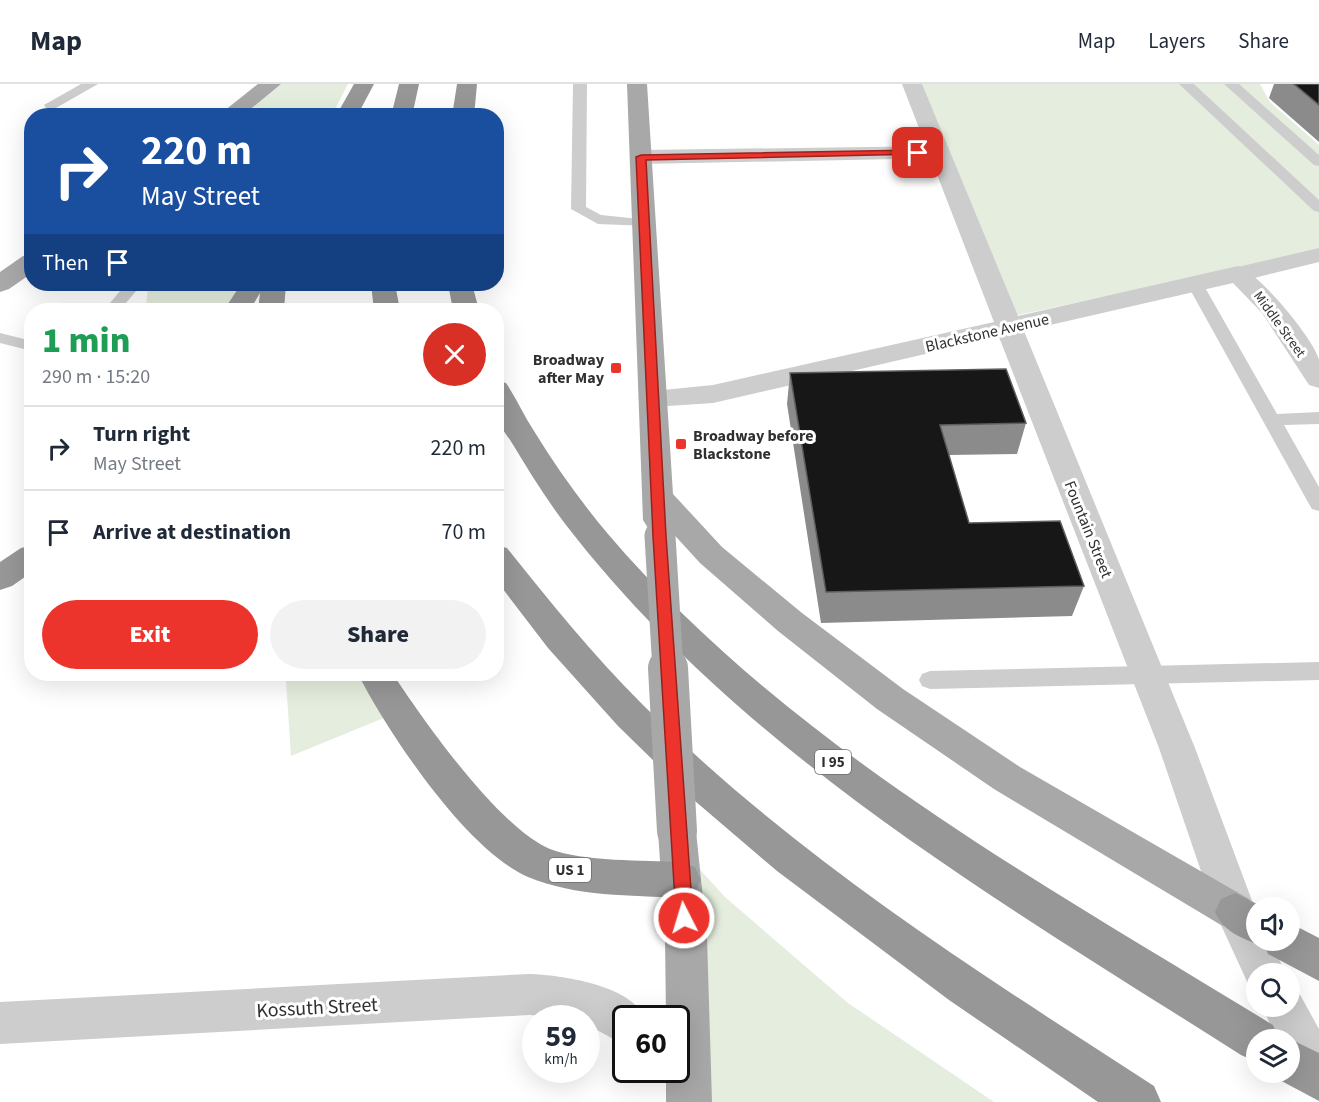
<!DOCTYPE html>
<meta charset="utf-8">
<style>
:root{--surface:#fff;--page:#f2f2f3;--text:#1f2937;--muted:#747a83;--line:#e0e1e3;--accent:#ec342d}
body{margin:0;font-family:"Source Sans 3",sans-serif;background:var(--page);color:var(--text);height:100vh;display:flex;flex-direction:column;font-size:22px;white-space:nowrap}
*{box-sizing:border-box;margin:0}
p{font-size:20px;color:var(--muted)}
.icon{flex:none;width:33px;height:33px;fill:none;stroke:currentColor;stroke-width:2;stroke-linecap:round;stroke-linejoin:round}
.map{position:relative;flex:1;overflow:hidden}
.details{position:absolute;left:24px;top:219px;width:480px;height:378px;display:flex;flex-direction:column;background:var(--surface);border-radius:24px;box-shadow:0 6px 24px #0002}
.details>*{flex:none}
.hud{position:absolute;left:24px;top:24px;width:480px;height:183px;border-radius:24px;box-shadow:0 6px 24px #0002;background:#1a4fa0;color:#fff;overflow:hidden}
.buttons{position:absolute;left:1246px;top:813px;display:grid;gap:12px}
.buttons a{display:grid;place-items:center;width:54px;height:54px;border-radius:50%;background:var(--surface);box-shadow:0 6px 24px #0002;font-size:30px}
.speed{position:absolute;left:522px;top:921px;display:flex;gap:12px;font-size:30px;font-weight:700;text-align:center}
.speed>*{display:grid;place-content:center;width:78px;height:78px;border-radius:50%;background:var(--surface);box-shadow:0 6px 24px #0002;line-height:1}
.speed small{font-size:15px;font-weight:400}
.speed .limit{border:3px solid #111;border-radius:9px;background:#fff;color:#111}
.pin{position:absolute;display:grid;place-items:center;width:51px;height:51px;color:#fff;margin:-26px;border-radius:12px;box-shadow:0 3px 9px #0006}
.me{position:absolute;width:66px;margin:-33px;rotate:355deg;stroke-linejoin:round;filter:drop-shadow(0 0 4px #0008)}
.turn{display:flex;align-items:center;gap:21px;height:126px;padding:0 18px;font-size:27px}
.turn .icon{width:78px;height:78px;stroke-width:2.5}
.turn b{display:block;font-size:42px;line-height:51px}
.then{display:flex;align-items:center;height:57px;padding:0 18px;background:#0003;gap:12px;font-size:22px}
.round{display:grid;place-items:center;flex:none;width:63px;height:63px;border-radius:32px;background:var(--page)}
.head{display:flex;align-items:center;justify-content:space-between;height:102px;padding:0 18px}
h1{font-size:36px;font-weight:800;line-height:45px;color:#1e9e55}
.button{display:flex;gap:12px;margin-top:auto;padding:12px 18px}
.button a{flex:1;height:69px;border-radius:36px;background:var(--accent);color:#fff;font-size:24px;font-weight:800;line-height:69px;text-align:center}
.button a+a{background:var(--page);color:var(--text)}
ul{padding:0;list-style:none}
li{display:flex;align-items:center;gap:18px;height:84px;padding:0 18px;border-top:2px solid var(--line)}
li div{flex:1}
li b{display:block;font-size:22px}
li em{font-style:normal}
header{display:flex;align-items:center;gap:36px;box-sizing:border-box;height:84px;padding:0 30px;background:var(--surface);border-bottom:2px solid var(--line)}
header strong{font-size:28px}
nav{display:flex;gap:33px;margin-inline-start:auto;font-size:21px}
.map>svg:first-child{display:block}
</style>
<header>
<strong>Map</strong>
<nav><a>Map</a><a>Layers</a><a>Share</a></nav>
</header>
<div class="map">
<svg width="1319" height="1018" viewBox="0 0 1319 1018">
<rect width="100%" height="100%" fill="#fff"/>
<g fill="#e5eede">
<polygon points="258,0 348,0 332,31 217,32"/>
<polygon points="910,0 1260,0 1270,18 1319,61 1319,167 1009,233"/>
<polygon points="153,200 247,200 247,226 142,226 146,221 148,203"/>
<polygon points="276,590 382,590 401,627 291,672 286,597 276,596"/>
<polygon points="684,768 725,813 848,919 994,1018 692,1018"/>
</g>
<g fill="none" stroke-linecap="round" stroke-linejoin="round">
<g fill="#cdcdcd" fill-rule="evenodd">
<polygon points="81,0 98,0 56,24 46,24 44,21"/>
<polygon points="573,0 587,0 586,123 601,131 649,136 652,139 649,142 598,140 571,125"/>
<polygon points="1179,0 1194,0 1319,116 1319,128 1314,127"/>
<polygon points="1224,0 1239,0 1319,71 1319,82 1314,81"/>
<polygon points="1195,195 1203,200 1277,330 1319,328 1319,340 1284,341 1319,403 1319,427 1312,425 1309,420 1187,200"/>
<polygon points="126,200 142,200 120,226 104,226"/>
<polygon points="0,249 32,257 32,267 0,259"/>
<polygon points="1319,578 1319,596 930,605 922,602 919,596 922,590 930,587"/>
</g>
<g fill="#cdcdcd" fill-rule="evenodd">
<polygon points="939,62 947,64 950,69 947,74 641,80 633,78 630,73 633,68 641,66"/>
<polygon points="1319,164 1319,178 1238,198 1229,195 1225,190 1229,185"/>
<path d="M 529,890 C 561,891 631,901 645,934 L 626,934 L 626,962 L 586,940 L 586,934 L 529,931 L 0,960 L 0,918 Z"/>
</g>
<g fill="#cdcdcd" fill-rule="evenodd">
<path d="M 902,0 L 922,0 L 1018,232 L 1238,182 C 1257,187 1315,256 1319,276 C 1319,284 1319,295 1319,304 L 1309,301 L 1262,229 L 1233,199 L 1024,247 L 1195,664 L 1257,830 L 1257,856 L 1270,856 L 1286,890 L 1257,890 L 1257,907 L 1250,904 L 1215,828 L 1159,664 L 999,253 L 713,319 L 653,323 L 643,320 L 639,314 L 643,308 L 713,301 L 994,238 Z"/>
<path d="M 1290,904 L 1298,907 L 1319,945 L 1319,1011 C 1292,1000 1290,982 1290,956 L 1277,956 L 1262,922 L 1290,922 Z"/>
</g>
<g fill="#a8a8a8" fill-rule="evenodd">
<polygon points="258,0 281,0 242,32 218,32"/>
<polygon points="627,0 647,0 673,410 722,463 802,529 903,605 1020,683 1249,815 1255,828 1249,841 1235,847 1221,841 994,705 877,625 778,547 700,479 668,444 659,447 648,444 643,436"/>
<polygon points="32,170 32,189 9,205 0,208 0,188 23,172"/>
<polygon points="677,730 691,735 696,747 707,853 712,1018 666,1018 666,986 676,986 676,934 666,934 665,853 658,747 663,735"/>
</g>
<g fill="#979797" fill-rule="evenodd">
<polygon points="354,0 374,0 357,32 336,32"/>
<polygon points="399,0 419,0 412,32 391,32"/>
<polygon points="457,0 477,0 474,32 452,32"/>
<polygon points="241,200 286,200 284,226 258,226 260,209 250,226 224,226"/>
<polygon points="371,200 395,200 400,226 374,226"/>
<polygon points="448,200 472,200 479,226 453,226"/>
<path d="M 496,296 L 506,299 C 516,314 524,332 534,347 C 556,383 581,418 608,450 C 788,661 1040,798 1273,941 L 1279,956 L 1257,956 L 1257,978 L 1241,971 C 1001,818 743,670 566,441 C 546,415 529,387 512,359 C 507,351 499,342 496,333 C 494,322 496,307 496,296 Z"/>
<polygon points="32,461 32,488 12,502 0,506 0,478 21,464"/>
<path d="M 496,461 L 507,464 C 550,518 594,572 643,621 C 794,772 976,887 1154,1002 L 1161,1018 L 1098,1018 L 949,916 L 777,787 L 695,717 L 618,642 L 548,564 L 496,496 Z"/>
<path d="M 358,590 L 393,590 C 423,636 499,744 550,765 C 583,778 644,776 681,778 L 695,783 L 701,796 L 695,809 L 681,814 C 631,811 576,813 528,793 C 467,767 388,649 358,590 Z"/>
<path d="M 1235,809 L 1265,824 L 1257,824 L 1257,856 L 1290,856 L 1290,839 L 1319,854 L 1319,897 L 1268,870 L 1263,858 L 1257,860 C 1238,853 1223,846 1215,828 L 1221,815 Z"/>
<polygon points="1290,955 1319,969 1319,1017 1274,993 1272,988 1290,988"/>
</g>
<polyline stroke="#a8a8a8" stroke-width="31" points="660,452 668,586"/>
<polyline stroke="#a8a8a8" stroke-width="40" points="668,584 677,747"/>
</g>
<g fill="#8b8b8b">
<polygon points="1274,0 1319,0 1319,58 1269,14"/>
<polygon points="790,289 1026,339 1017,370 949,371 969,439 1084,502 1072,532 821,539 787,320"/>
</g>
<g fill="#171717" stroke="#5d5d5d" stroke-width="1.5">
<polygon points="1294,0 1319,0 1319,21"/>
<polygon points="1006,285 1026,339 940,341 969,439 1060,437 1084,502 826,508 790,289"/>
</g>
<polygon fill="#ec342d" stroke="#99221d" stroke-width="1.5" points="918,66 921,67 921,70 646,76 666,452 693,834 690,840 684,842 678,840 676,834 653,452 636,73 641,71"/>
<g fill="#ec342d" stroke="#fff" stroke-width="2">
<rect x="610" y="278" width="12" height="12" rx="3"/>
<rect x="675" y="354" width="12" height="12" rx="3"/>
</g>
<g text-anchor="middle" stroke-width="6" stroke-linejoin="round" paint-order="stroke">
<g font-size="14" fill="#303030" stroke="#fff">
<text transform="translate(1280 240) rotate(54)" y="5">Middle Street</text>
</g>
<g fill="#fff" stroke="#6e6e6e" stroke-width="1.5">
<rect x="815" y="666" width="36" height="24" rx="4.5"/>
<rect x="549" y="774" width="42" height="24" rx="4.5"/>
</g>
<g font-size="15" font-weight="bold" fill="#303030">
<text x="833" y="683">I 95</text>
<text x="570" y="791">US 1</text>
</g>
<g font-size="16" fill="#303030" stroke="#fff">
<text transform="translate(987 248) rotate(-13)" y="6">Blackstone Avenue</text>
<text transform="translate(1089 445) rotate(68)" y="6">Fountain Street</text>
</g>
<g font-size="16" font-weight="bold" fill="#303030" stroke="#fff" text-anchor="end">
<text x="604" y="281">Broadway<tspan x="604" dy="18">after May</tspan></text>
<text x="693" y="357" text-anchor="start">Broadway before<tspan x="693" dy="18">Blackstone</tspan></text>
</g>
<g font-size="20" fill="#303030" stroke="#fff">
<text transform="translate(317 923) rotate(-3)" y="7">Kossuth Street</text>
</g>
</g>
</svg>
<div class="buttons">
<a><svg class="icon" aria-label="sound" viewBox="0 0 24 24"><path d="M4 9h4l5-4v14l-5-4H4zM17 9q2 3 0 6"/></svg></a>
<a><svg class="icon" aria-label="search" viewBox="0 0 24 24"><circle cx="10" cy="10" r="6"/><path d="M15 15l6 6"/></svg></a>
<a><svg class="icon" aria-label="layers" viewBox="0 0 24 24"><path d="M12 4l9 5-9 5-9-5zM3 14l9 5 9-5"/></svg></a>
</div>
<div class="speed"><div>59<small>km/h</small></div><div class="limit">60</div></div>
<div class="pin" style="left:918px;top:69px;background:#d93025"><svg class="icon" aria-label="arrive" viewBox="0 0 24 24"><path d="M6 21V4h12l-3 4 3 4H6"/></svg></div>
<svg class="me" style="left:684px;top:834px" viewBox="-20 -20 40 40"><circle r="17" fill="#ec342d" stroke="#fff" stroke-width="3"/><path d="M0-11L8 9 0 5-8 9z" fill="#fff"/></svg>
<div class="hud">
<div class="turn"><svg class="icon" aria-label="right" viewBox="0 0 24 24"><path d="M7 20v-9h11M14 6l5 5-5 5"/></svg><div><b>220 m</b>May Street</div></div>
<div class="then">Then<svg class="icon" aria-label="arrive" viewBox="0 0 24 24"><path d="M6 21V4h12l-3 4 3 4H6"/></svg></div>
</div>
<section class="details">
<div class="head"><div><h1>1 min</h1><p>290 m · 15:20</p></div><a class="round" style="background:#d93025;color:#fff"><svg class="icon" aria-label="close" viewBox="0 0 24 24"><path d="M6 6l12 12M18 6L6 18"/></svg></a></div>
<ul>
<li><svg class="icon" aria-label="right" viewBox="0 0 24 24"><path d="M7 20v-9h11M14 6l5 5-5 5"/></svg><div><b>Turn right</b><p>May Street</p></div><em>220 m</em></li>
<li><svg class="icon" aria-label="arrive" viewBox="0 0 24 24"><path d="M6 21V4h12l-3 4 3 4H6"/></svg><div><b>Arrive at destination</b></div><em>70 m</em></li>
</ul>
<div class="button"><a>Exit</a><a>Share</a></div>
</section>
</div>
